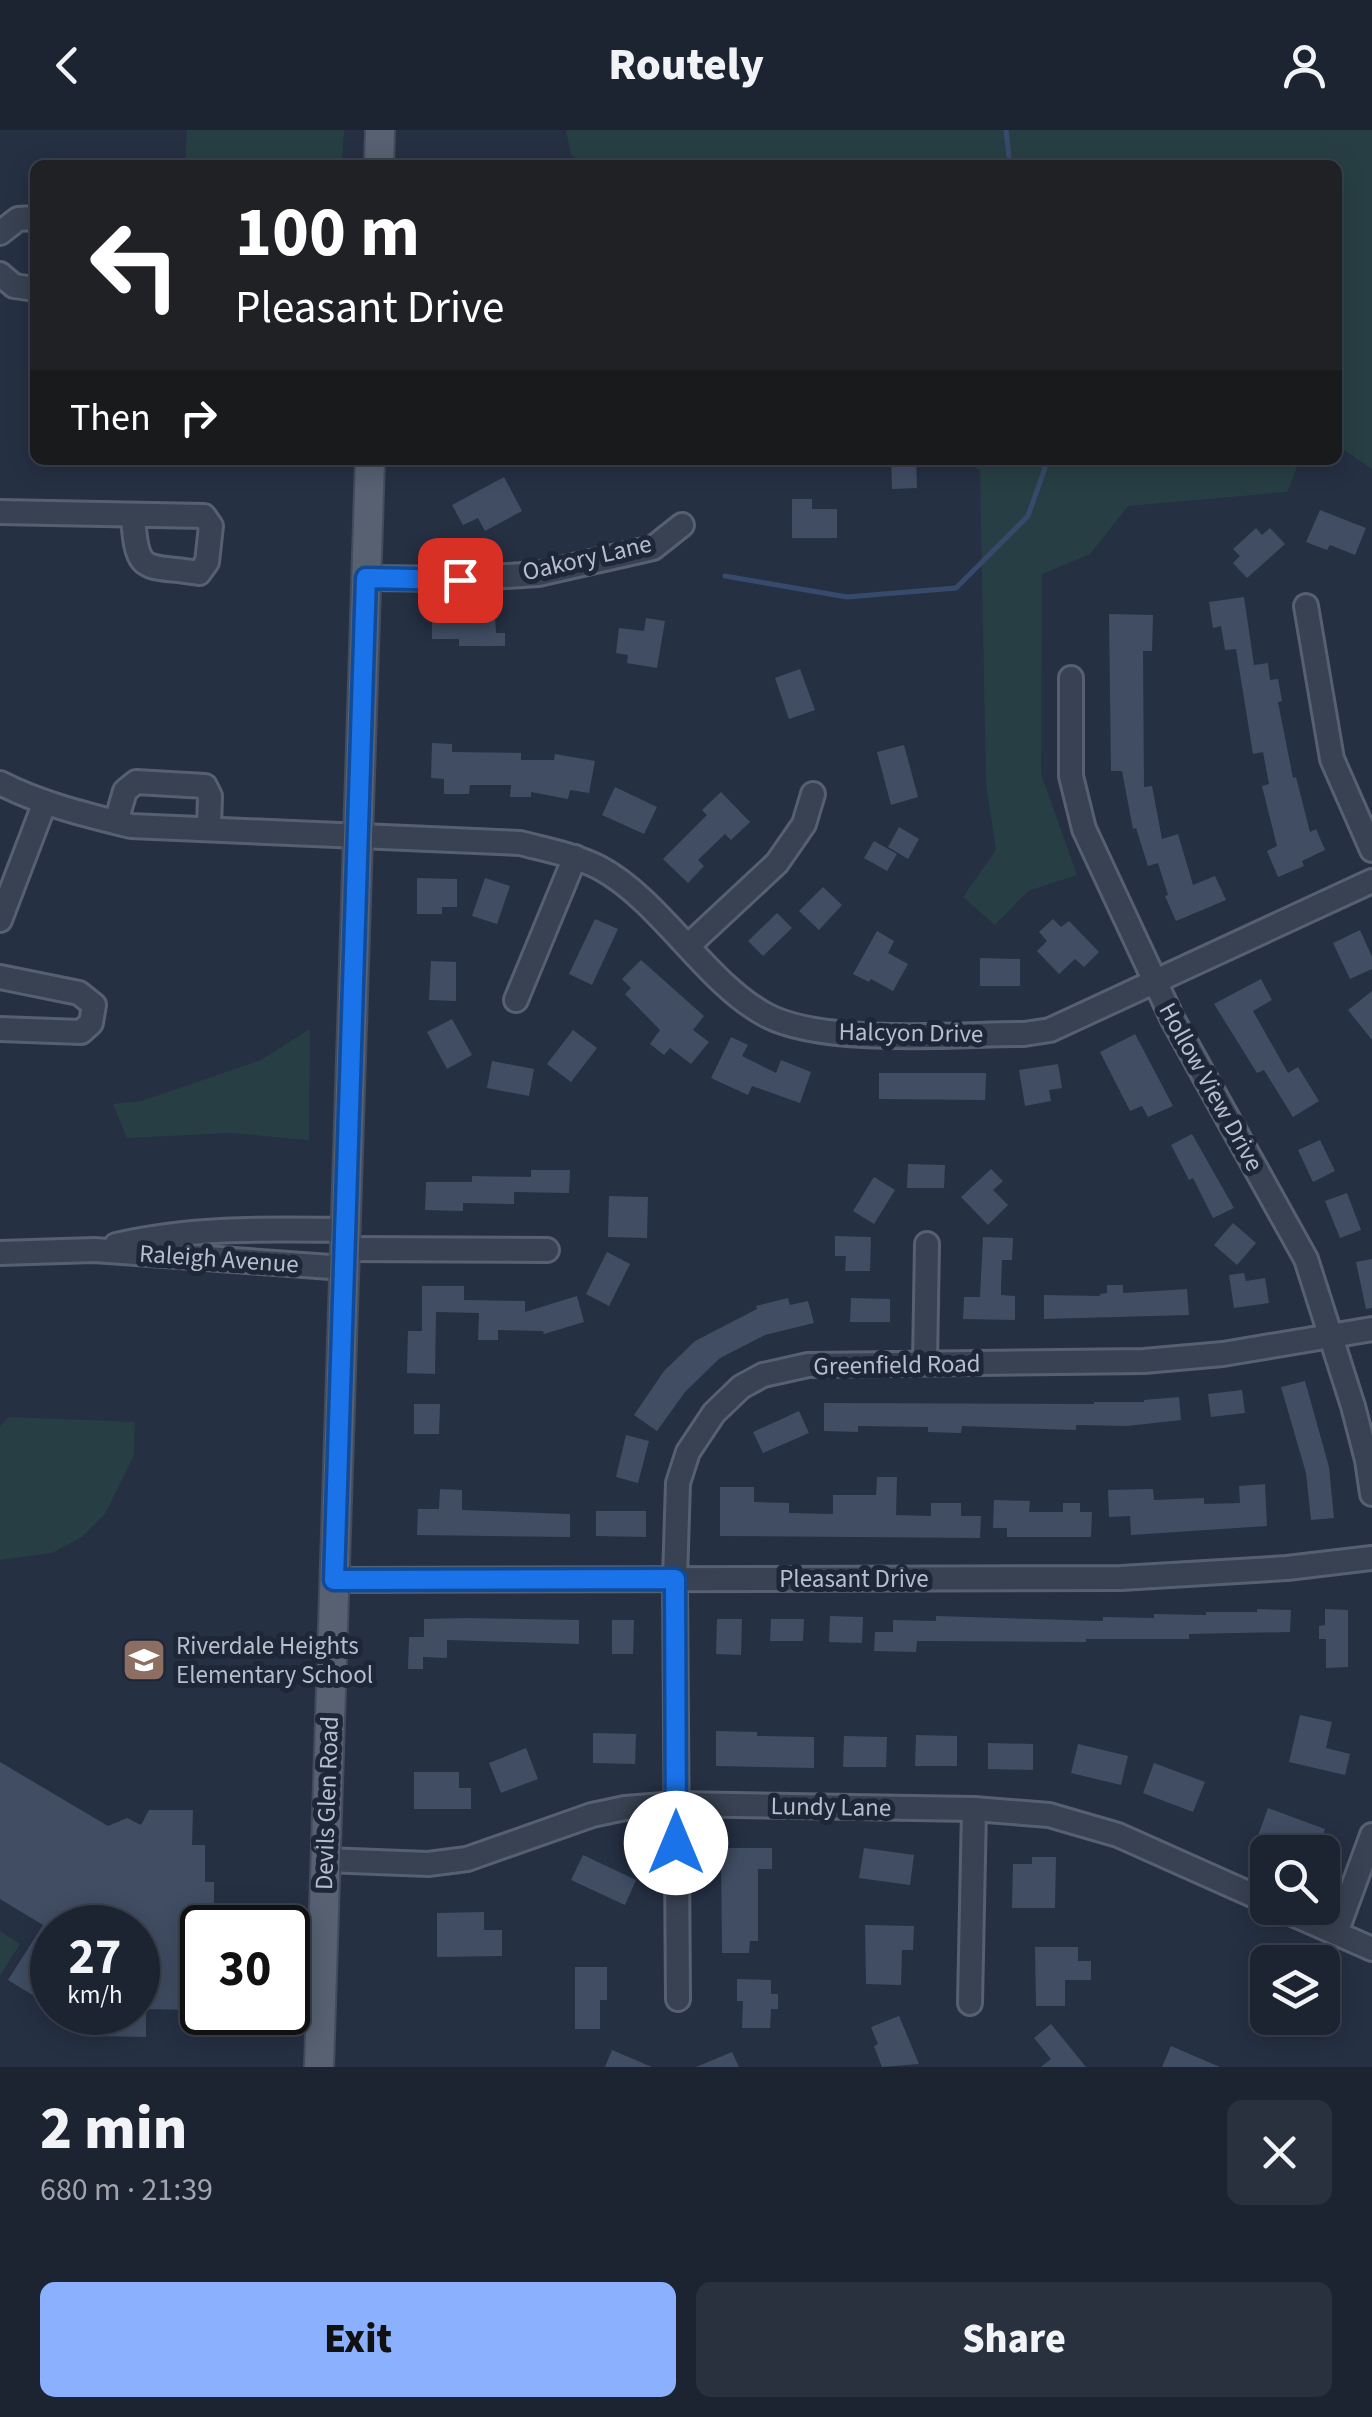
<!DOCTYPE html>
<meta charset="utf-8">
<style>
body{margin:0;font-family:"Source Sans 3",sans-serif;background:#29303e;color:#f1f3f6;height:100vh;display:flex;flex-direction:column;font-size:38px;white-space:nowrap}
*{box-sizing:border-box;margin:0}
p{font-size:32px;color:#a0a4ac}
.icon{flex:none;width:55px;height:55px;fill:none;stroke:currentColor;stroke-width:2;stroke-linecap:round;stroke-linejoin:round}
.map{position:relative;height:1937px;overflow:hidden}
.drawer{display:flex;flex-direction:column;background:#1c2432;flex:1}
.drawer>*{flex:none}
.top-card{position:absolute;left:30px;top:30px;width:1312px;height:305px;border-radius:15px;box-shadow:0 5px 25px #0003,0 0 0 2px #3a414d;background:#202124;color:#fff;overflow:hidden}
.fabs{position:absolute;left:1250px;top:1705px;display:grid;gap:20px}
.fabs a{display:grid;place-items:center;width:90px;height:90px;border-radius:15px;background:#1c2432;box-shadow:0 5px 25px #0003,0 0 0 2px #3a414d;font-size:50px}
.speed{position:absolute;left:30px;top:1775px;display:flex;gap:20px;font-size:50px;font-weight:700;text-align:center}
.speed>*{display:grid;place-content:center;width:130px;height:130px;border-radius:50%;background:#1c2432;box-shadow:0 5px 25px #0003,0 0 0 2px #3a414d;line-height:1}
.speed small{font-size:25px;font-weight:400}
.speed .limit{border:5px solid #111;border-radius:15px;background:#fff;color:#111}
.pin{position:absolute;display:grid;place-items:center;width:85px;height:85px;color:#fff;margin:-42px;border-radius:20px;box-shadow:0 5px 15px #0006}
.me{position:absolute;width:110px;margin:-55px;rotate:0deg;stroke-linejoin:round;filter:drop-shadow(0 0 8px #0008)}
.turn{display:flex;align-items:center;gap:35px;height:210px;padding:0 40px;font-size:45px}
.turn .icon{width:130px;height:130px;stroke-width:2.5}
.turn b{display:block;font-size:70px;line-height:85px}
.then{display:flex;align-items:center;height:95px;padding:0 40px;background:#0003;gap:20px;font-size:38px}
.round{display:grid;place-items:center;flex:none;width:105px;height:105px;border-radius:15px;background:#29303e}
.headline{display:flex;align-items:center;justify-content:space-between;height:170px;padding:0 40px}
h1{font-size:60px;font-weight:800;line-height:75px}
.button{display:flex;gap:20px;margin-top:auto;padding:20px 40px}
.button a{flex:1;height:115px;border-radius:15px;background:#8ab0fe;color:#111;font-size:40px;font-weight:800;line-height:115px;text-align:center}
.button a+a{background:#29303e;color:#f1f3f6}
header{display:flex;justify-content:space-between;align-items:center;height:130px;padding:0 40px;background:#1c2432;font-size:45px;font-weight:800}
.map>svg:first-child{display:block}
</style>
<header><svg class="icon" aria-label="back" viewBox="0 0 24 24"><path d="M15 5l-7 7 7 7"/></svg>Routely<svg class="icon" aria-label="person" viewBox="0 0 24 24"><circle cx="12" cy="8" r="4"/><path d="M4 21q1-7 8-7t8 7"/></svg></header>
<div class="map">
<svg width="1372" height="1937" viewBox="0 0 1372 1937">
<rect width="100%" height="100%" fill="#253043"/>
<g fill="#273f44">
<path d="M 187,0 L 344,0 L 342,35 L 185,35 Z"/>
<path d="M 566,0 L 1372,0 L 1372,339 L 1338,316 L 1338,35 L 591,35 L 571,25 Z"/>
<path d="M 965,330 L 1149,330 L 1151,337 L 1300,330 L 1287,362 L 1128,376 L 1090,424 L 1042,444 L 1041,644 L 1077,745 L 1028,761 L 995,795 L 963,767 L 996,720 L 986,653 L 980,341 Z"/>
<path d="M 310,899 L 309,1010 L 229,1003 L 127,1008 L 113,974 L 142,971 L 261,930 Z"/>
<path d="M 9,1287 L 135,1292 L 134,1325 L 105,1384 L 82,1407 L 52,1423 L 0,1430 L 0,1296 Z"/>
<path d="M 0,1801 L 20,1814 L 0,1846 Z"/>
</g>
<g fill="none" stroke-linecap="round" stroke-linejoin="round">
<g stroke="#384a6b" stroke-width="5">
<path d="M 1006,0 L 1010,35"/>
<path d="M 725,446 L 847,467 L 956,458 L 1028,386 L 1045,338 L 1042,330"/>
</g>
</g>
<g fill="#404d63">
<path d="M 891,330 L 916,330 L 917,358 L 892,359 Z"/>
<path d="M 504,347 L 522,381 L 485,401 L 478,388 L 463,395 L 452,375 Z"/>
<path d="M 792,369 L 812,369 L 812,379 L 837,379 L 837,408 L 792,408 Z"/>
<path d="M 1320,380 L 1366,398 L 1355,425 L 1330,415 L 1327,420 L 1306,412 Z"/>
<path d="M 1256,398 L 1262,405 L 1270,398 L 1285,414 L 1247,448 L 1233,433 L 1240,426 L 1233,419 Z"/>
<path d="M 1244,467 L 1254,535 L 1268,533 L 1270,550 L 1278,549 L 1282,571 L 1278,572 L 1293,648 L 1296,647 L 1310,702 L 1316,699 L 1325,720 L 1302,731 L 1304,736 L 1278,747 L 1267,721 L 1277,716 L 1262,656 L 1269,654 L 1263,622 L 1253,624 L 1236,519 L 1225,520 L 1221,496 L 1213,498 L 1209,472 Z"/>
<path d="M 1109,484 L 1153,485 L 1152,521 L 1143,521 L 1144,657 L 1152,656 L 1162,709 L 1178,704 L 1193,755 L 1215,746 L 1226,770 L 1176,791 L 1165,766 L 1168,765 L 1158,733 L 1148,736 L 1136,698 L 1133,699 L 1122,641 L 1111,641 Z"/>
<path d="M 432,487 L 495,487 L 496,503 L 505,503 L 505,516 L 459,516 L 459,509 L 432,509 Z"/>
<path d="M 646,488 L 665,491 L 657,538 L 627,533 L 628,525 L 616,523 L 619,498 L 644,501 Z"/>
<path d="M 800,539 L 815,580 L 789,589 L 775,548 Z"/>
<path d="M 432,613 L 452,614 L 452,622 L 521,623 L 521,630 L 554,630 L 555,624 L 595,631 L 589,663 L 570,660 L 568,669 L 531,662 L 531,667 L 510,667 L 511,655 L 470,655 L 469,664 L 444,664 L 444,649 L 431,648 Z"/>
<path d="M 904,615 L 918,667 L 891,675 L 877,622 Z"/>
<path d="M 615,657 L 657,677 L 644,704 L 602,685 Z"/>
<path d="M 721,662 L 750,692 L 731,710 L 725,704 L 698,730 L 704,736 L 688,753 L 663,729 L 707,685 L 702,680 Z"/>
<path d="M 899,697 L 919,709 L 908,729 L 888,717 Z"/>
<path d="M 874,711 L 897,724 L 887,741 L 864,728 Z"/>
<path d="M 417,748 L 457,749 L 457,777 L 442,777 L 442,784 L 417,784 Z"/>
<path d="M 485,748 L 510,756 L 497,794 L 472,786 Z"/>
<path d="M 823,757 L 842,775 L 819,800 L 799,781 Z"/>
<path d="M 777,783 L 792,798 L 763,826 L 748,811 Z"/>
<path d="M 595,789 L 618,799 L 592,855 L 569,844 Z"/>
<path d="M 1053,789 L 1061,797 L 1069,791 L 1099,822 L 1084,837 L 1075,829 L 1059,844 L 1037,821 L 1047,811 L 1039,802 Z"/>
<path d="M 1360,800 L 1372,827 L 1372,839 L 1350,849 L 1333,813 Z"/>
<path d="M 877,801 L 894,811 L 888,823 L 908,834 L 893,861 L 871,849 L 869,852 L 853,844 Z"/>
<path d="M 980,828 L 1020,829 L 1020,856 L 980,856 Z"/>
<path d="M 641,830 L 704,886 L 693,900 L 709,912 L 691,934 L 670,918 L 664,925 L 650,914 L 660,900 L 625,864 L 631,858 L 622,849 Z"/>
<path d="M 431,831 L 456,832 L 456,871 L 429,870 Z"/>
<path d="M 1261,849 L 1272,870 L 1253,881 L 1288,943 L 1298,937 L 1319,971 L 1293,987 L 1264,940 L 1257,943 L 1214,874 Z"/>
<path d="M 1372,861 L 1372,910 L 1348,880 Z"/>
<path d="M 452,889 L 472,925 L 447,939 L 427,902 Z"/>
<path d="M 573,900 L 597,918 L 571,952 L 547,934 Z"/>
<path d="M 1135,904 L 1173,976 L 1148,987 L 1142,976 L 1130,981 L 1100,922 Z"/>
<path d="M 731,907 L 748,915 L 742,926 L 776,943 L 781,930 L 811,942 L 800,973 L 752,956 L 748,965 L 711,948 Z"/>
<path d="M 492,931 L 534,939 L 529,966 L 487,958 Z"/>
<path d="M 1058,934 L 1062,958 L 1049,960 L 1051,971 L 1025,976 L 1019,940 Z"/>
<path d="M 879,943 L 986,943 L 985,970 L 879,969 Z"/>
<path d="M 1192,1004 L 1234,1078 L 1213,1088 L 1193,1048 L 1189,1050 L 1171,1015 Z"/>
<path d="M 1320,1010 L 1335,1041 L 1313,1052 L 1298,1020 Z"/>
<path d="M 908,1034 L 945,1035 L 944,1058 L 907,1058 Z"/>
<path d="M 991,1039 L 1003,1051 L 993,1060 L 1008,1075 L 988,1095 L 961,1067 Z"/>
<path d="M 531,1040 L 570,1040 L 569,1063 L 514,1062 L 514,1074 L 463,1073 L 463,1081 L 425,1080 L 426,1052 L 472,1052 L 472,1046 L 531,1047 Z"/>
<path d="M 874,1047 L 895,1060 L 874,1094 L 853,1081 Z"/>
<path d="M 1347,1063 L 1361,1100 L 1340,1108 L 1325,1071 Z"/>
<path d="M 609,1066 L 648,1067 L 647,1108 L 608,1107 Z"/>
<path d="M 1233,1093 L 1256,1113 L 1237,1135 L 1214,1115 Z"/>
<path d="M 835,1106 L 871,1107 L 870,1141 L 845,1141 L 846,1126 L 835,1126 Z"/>
<path d="M 983,1107 L 1013,1108 L 1012,1130 L 1002,1130 L 1001,1157 L 1001,1165 L 1015,1166 L 1015,1190 L 963,1189 L 964,1167 L 980,1167 Z"/>
<path d="M 607,1122 L 630,1134 L 609,1176 L 586,1164 Z"/>
<path d="M 1372,1129 L 1372,1178 L 1366,1179 L 1356,1132 Z"/>
<path d="M 1244,1143 L 1246,1151 L 1265,1148 L 1269,1173 L 1234,1178 L 1229,1145 Z"/>
<path d="M 1107,1155 L 1123,1155 L 1123,1163 L 1187,1159 L 1189,1185 L 1044,1189 L 1044,1165 L 1100,1166 L 1100,1164 L 1107,1163 Z"/>
<path d="M 422,1156 L 464,1156 L 464,1170 L 525,1171 L 525,1182 L 577,1166 L 584,1192 L 544,1204 L 543,1201 L 498,1200 L 498,1210 L 478,1210 L 479,1183 L 436,1182 L 435,1244 L 407,1243 L 408,1201 L 422,1201 Z"/>
<path d="M 788,1168 L 790,1175 L 808,1171 L 814,1193 L 765,1205 L 720,1228 L 685,1262 L 657,1301 L 634,1285 L 664,1241 L 695,1211 L 757,1179 L 756,1176 Z"/>
<path d="M 851,1168 L 890,1169 L 890,1192 L 850,1192 Z"/>
<path d="M 1305,1251 L 1329,1337 L 1334,1388 L 1311,1390 L 1306,1343 L 1281,1257 Z"/>
<path d="M 1242,1260 L 1245,1283 L 1211,1287 L 1208,1264 Z"/>
<path d="M 1179,1267 L 1181,1290 L 1127,1296 L 1076,1295 L 1076,1300 L 962,1296 L 961,1303 L 928,1302 L 928,1297 L 858,1296 L 858,1302 L 824,1301 L 824,1273 L 1094,1274 L 1094,1272 L 1144,1272 L 1144,1270 Z"/>
<path d="M 414,1274 L 440,1274 L 439,1304 L 414,1304 Z"/>
<path d="M 799,1281 L 809,1303 L 763,1323 L 753,1302 Z"/>
<path d="M 626,1305 L 649,1311 L 638,1353 L 616,1347 Z"/>
<path d="M 877,1347 L 897,1347 L 896,1385 L 931,1386 L 931,1373 L 961,1373 L 961,1386 L 981,1386 L 980,1408 L 720,1406 L 720,1357 L 754,1357 L 754,1372 L 789,1373 L 789,1383 L 833,1384 L 833,1365 L 876,1365 Z"/>
<path d="M 1265,1354 L 1267,1396 L 1131,1405 L 1130,1386 L 1109,1387 L 1108,1360 L 1153,1359 L 1154,1370 L 1204,1368 L 1204,1374 L 1240,1373 L 1239,1356 Z"/>
<path d="M 440,1359 L 462,1360 L 462,1380 L 570,1384 L 570,1407 L 417,1405 L 418,1379 L 439,1379 Z"/>
<path d="M 994,1370 L 1030,1371 L 1029,1382 L 1063,1382 L 1063,1373 L 1080,1373 L 1080,1382 L 1092,1382 L 1091,1407 L 1007,1407 L 1007,1398 L 993,1398 Z"/>
<path d="M 596,1381 L 646,1381 L 646,1407 L 596,1406 Z"/>
<path d="M 1257,1479 L 1291,1480 L 1290,1502 L 1189,1504 L 1189,1509 L 1086,1509 L 1086,1512 L 917,1511 L 916,1522 L 874,1521 L 875,1502 L 893,1502 L 893,1490 L 936,1491 L 936,1486 L 1103,1491 L 1103,1487 L 1154,1488 L 1154,1484 L 1206,1485 L 1206,1482 L 1257,1482 Z"/>
<path d="M 1325,1479 L 1348,1480 L 1348,1537 L 1326,1538 L 1326,1509 L 1319,1509 L 1319,1496 L 1325,1495 Z"/>
<path d="M 830,1486 L 863,1487 L 862,1513 L 829,1512 Z"/>
<path d="M 467,1488 L 579,1490 L 579,1514 L 447,1510 L 447,1528 L 423,1527 L 423,1539 L 408,1539 L 409,1507 L 424,1507 L 424,1489 Z"/>
<path d="M 717,1489 L 742,1489 L 741,1525 L 716,1524 Z"/>
<path d="M 771,1489 L 804,1489 L 803,1511 L 770,1511 Z"/>
<path d="M 612,1490 L 634,1490 L 633,1524 L 612,1524 Z"/>
<path d="M 1300,1585 L 1332,1592 L 1326,1618 L 1350,1624 L 1345,1645 L 1289,1632 Z"/>
<path d="M 716,1601 L 757,1602 L 757,1606 L 814,1607 L 814,1638 L 716,1636 Z"/>
<path d="M 593,1603 L 636,1604 L 635,1634 L 593,1633 Z"/>
<path d="M 916,1605 L 957,1606 L 957,1636 L 915,1636 Z"/>
<path d="M 844,1606 L 887,1607 L 886,1637 L 843,1637 Z"/>
<path d="M 988,1613 L 1033,1614 L 1033,1640 L 988,1639 Z"/>
<path d="M 1078,1614 L 1128,1626 L 1121,1655 L 1071,1643 Z"/>
<path d="M 526,1618 L 538,1649 L 501,1663 L 489,1633 Z"/>
<path d="M 0,1632 L 108,1696 L 127,1688 L 141,1695 L 149,1680 L 193,1680 L 192,1715 L 205,1715 L 205,1752 L 214,1752 L 214,1798 L 202,1798 L 202,1880 L 138,1879 L 138,1798 L 52,1798 L 52,1877 L 8,1850 L 43,1795 L 0,1769 Z"/>
<path d="M 1154,1633 L 1205,1652 L 1193,1682 L 1143,1663 Z"/>
<path d="M 414,1642 L 459,1642 L 459,1658 L 471,1658 L 471,1679 L 414,1679 Z"/>
<path d="M 1268,1678 L 1325,1699 L 1317,1722 L 1301,1722 L 1274,1712 L 1271,1720 L 1255,1714 Z"/>
<path d="M 721,1718 L 772,1718 L 772,1739 L 758,1739 L 758,1811 L 750,1811 L 749,1823 L 722,1823 Z"/>
<path d="M 864,1718 L 914,1725 L 910,1755 L 859,1748 Z"/>
<path d="M 583,1725 L 636,1750 L 625,1775 L 571,1750 Z"/>
<path d="M 1032,1727 L 1056,1727 L 1055,1778 L 1012,1778 L 1013,1734 L 1032,1734 Z"/>
<path d="M 484,1782 L 484,1800 L 502,1800 L 502,1826 L 437,1827 L 437,1783 Z"/>
<path d="M 865,1795 L 914,1796 L 913,1820 L 902,1820 L 901,1855 L 866,1854 Z"/>
<path d="M 1035,1817 L 1078,1817 L 1078,1831 L 1091,1831 L 1091,1850 L 1065,1850 L 1065,1876 L 1036,1876 Z"/>
<path d="M 575,1837 L 607,1837 L 607,1870 L 600,1870 L 600,1899 L 575,1899 Z"/>
<path d="M 737,1849 L 771,1850 L 771,1864 L 778,1864 L 778,1879 L 771,1879 L 770,1898 L 742,1898 L 743,1871 L 737,1871 Z"/>
<path d="M 93,1882 L 146,1882 L 146,1907 L 93,1906 Z"/>
<path d="M 899,1886 L 919,1934 L 882,1937 L 874,1916 L 878,1914 L 871,1897 Z"/>
<path d="M 1051,1894 L 1086,1937 L 1041,1937 L 1051,1929 L 1034,1908 Z"/>
<path d="M 1171,1916 L 1220,1937 L 1162,1937 Z"/>
<path d="M 612,1920 L 652,1937 L 605,1937 Z"/>
<path d="M 732,1922 L 739,1937 L 696,1937 Z"/>
</g>
<g fill="none" stroke-linecap="round" stroke-linejoin="round">
<defs>
<g id="minor">
<path d="M 0,103 L 18,89 L 35,88"/>
<path d="M 0,144 L 14,156 L 35,159"/>
<path d="M 0,382 L 204,386 L 211,396 L 207,432 L 199,443 C 144,434 137,447 133,386"/>
<path d="M 367,448 L 460,449 L 538,444 L 653,418 L 682,395"/>
<path d="M 1306,476 L 1332,629 L 1372,720"/>
<path d="M 1071,548 L 1071,646 L 1084,699 L 1173,890 L 1306,1129 L 1353,1276 L 1367,1330 L 1372,1364"/>
<path d="M 0,653 C 41,674 86,685 131,696 L 520,713 C 547,720 575,725 600,738 C 661,771 706,853 766,885 C 824,916 957,904 1024,904 L 1050,900 L 1372,751"/>
<path d="M 116,692 L 125,661 L 136,652 L 205,656 L 210,666 L 209,699"/>
<path d="M 0,790 L 45,672"/>
<path d="M 688,816 L 777,733 L 804,694 L 813,664"/>
<path d="M 0,847 L 79,863 L 94,875 L 91,893 L 81,902 L 0,899"/>
<path d="M 516,870 L 575,727"/>
<path d="M 116,1115 C 192,1097 268,1099 346,1100"/>
<path d="M 345,1119 L 547,1120"/>
<path d="M 0,1123 L 94,1120 L 345,1138"/>
<path d="M 925,1233 L 927,1114"/>
<path d="M 334,1450 L 1121,1448 L 1287,1438 L 1372,1428"/>
<path d="M 325,1730 L 428,1734 L 467,1729 L 592,1685 L 625,1678 L 676,1674 L 974,1679 L 1049,1685 L 1118,1705 L 1268,1772"/>
<path d="M 1279,1778 L 1372,1819"/>
<path d="M 1336,1803 L 1372,1705"/>
<path d="M 678,1869 L 675,1449 L 678,1353 L 688,1322 L 714,1283 L 741,1257 L 763,1245 L 808,1235 L 1144,1231 L 1223,1224 L 1372,1199"/>
<path d="M 970,1873 L 974,1679"/>
</g>
<g id="major">
<path d="M 379,35 L 380,0"/>
<path d="M 319,1937 L 370,330"/>
</g>
</defs>
<use href="#minor" stroke="#576070" stroke-width="28"/>
<use href="#major" stroke="#434b5c" stroke-width="32"/>
<use href="#minor" stroke="#394252" stroke-width="22"/>
<use href="#major" stroke="#576172" stroke-width="28"/>
</g>
<g fill="none" stroke-linecap="round" stroke-linejoin="round">
<defs>
<path id="route" d="M 460,450 L 366,448 L 334,1450 L 675,1449 L 676,1713"/>
</defs>
<use href="#route" stroke="#114b97" stroke-width="25"/>
<use href="#route" stroke="#1a73e8" stroke-width="18"/>
</g>
<defs>
<symbol id="school-square" viewBox="-11 -11 22 22"><rect x="-9" y="-9" width="18" height="18" rx="4" fill="#8d6e63" stroke="#1e2738"/><path d="M0-5L7-2L0 1L-7-2ZM-4 1L0 2.5L4 1V4Q0 6-4 4Z" fill="#fff"/></symbol>
</defs>
<g fill-rule="evenodd">
<use href="#school-square" x="119" y="1505" width="50" height="50"/>
</g>
<g text-anchor="middle" dominant-baseline="central" stroke-width="10" stroke-linejoin="round" paint-order="stroke">
<g font-size="25" fill="#b6becc" stroke="#1e2738">
<text transform="translate(587 428) rotate(-13)">Oakory Lane</text>
<text transform="translate(911 903) rotate(1)">Halcyon Drive</text>
<text transform="translate(1211 957) rotate(61)">Hollow View Drive</text>
<text transform="translate(219 1129) rotate(4)">Raleigh Avenue</text>
<text transform="translate(897 1235) rotate(-1)">Greenfield Road</text>
<text x="854" y="1449">Pleasant Drive</text>
<text transform="translate(327 1673) rotate(-88)">Devils Glen Road</text>
<text transform="translate(831 1677) rotate(1)">Lundy Lane</text>
</g>
<g font-size="25" fill="#b6becc" stroke="#1e2738" text-anchor="start">
<text x="176" y="1516">Riverdale Heights<tspan x="176" dy="29">Elementary School</tspan></text>
</g>
</g>
</svg>
<div class="fabs">
<a><svg class="icon" aria-label="search" viewBox="0 0 24 24"><circle cx="10" cy="10" r="6"/><path d="M15 15l6 6"/></svg></a>
<a><svg class="icon" aria-label="layers" viewBox="0 0 24 24"><path d="M12 4l9 5-9 5-9-5zM3 14l9 5 9-5"/></svg></a>
</div>
<div class="speed"><div>27<small>km/h</small></div><div class="limit">30</div></div>
<div class="pin" style="left:460px;top:450px;background:#d93025"><svg class="icon" aria-label="arrive" viewBox="0 0 24 24"><path d="M6 21V4h12l-3 4 3 4H6"/></svg></div>
<svg class="me" style="left:676px;top:1713px" viewBox="-20 -20 40 40"><circle r="19" fill="#fff"/><path d="M0-13L10 11 0 6-10 11z" fill="#1a73e8"/></svg>
<div class="top-card">
<div class="turn"><svg class="icon" aria-label="left" viewBox="0 0 24 24"><path d="M17 20v-9H6M10 6l-5 5 5 5"/></svg><div><b>100 m</b>Pleasant Drive</div></div>
<div class="then">Then<svg class="icon" aria-label="right" viewBox="0 0 24 24"><path d="M7 20v-9h11M14 6l5 5-5 5"/></svg></div>
</div>
</div>
<section class="drawer">
<div class="headline"><div><h1>2 min</h1><p>680 m · 21:39</p></div><a class="round"><svg class="icon" aria-label="close" viewBox="0 0 24 24"><path d="M6 6l12 12M18 6L6 18"/></svg></a></div>
<div class="button"><a>Exit</a><a>Share</a></div>
</section>
